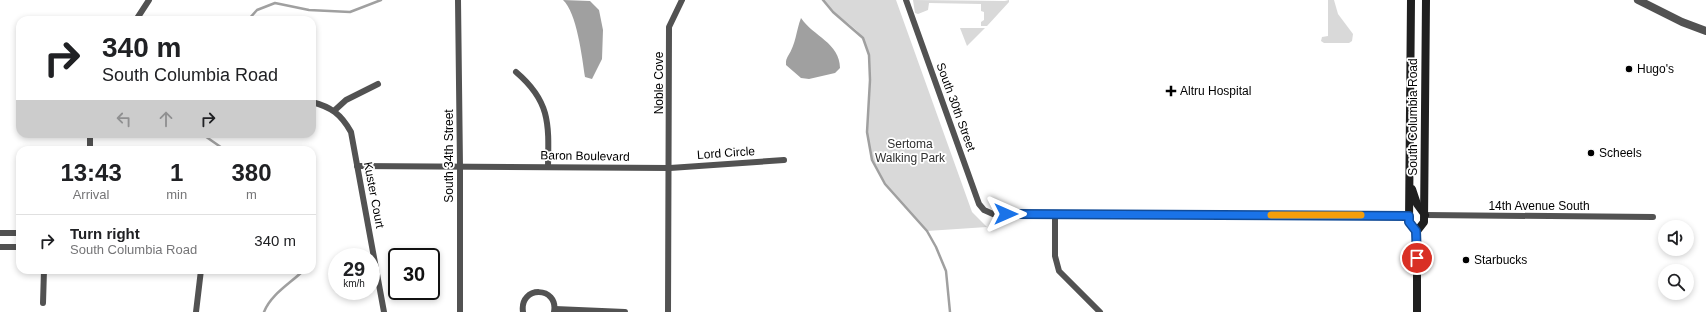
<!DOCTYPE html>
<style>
body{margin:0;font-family:Helvetica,sans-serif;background:#f2f2f2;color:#202124;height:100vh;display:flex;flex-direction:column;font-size:15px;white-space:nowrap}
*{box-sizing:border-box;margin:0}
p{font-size:13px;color:#757577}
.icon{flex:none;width:22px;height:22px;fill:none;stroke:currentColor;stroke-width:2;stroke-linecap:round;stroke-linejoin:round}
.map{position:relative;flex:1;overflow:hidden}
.drawer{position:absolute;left:16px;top:146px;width:300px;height:128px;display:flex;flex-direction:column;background:#fff;border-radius:12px;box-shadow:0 2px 6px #0003}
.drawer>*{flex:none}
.hud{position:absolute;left:16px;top:16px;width:300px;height:122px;border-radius:12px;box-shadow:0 2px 6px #0003;background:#fff;color:#202124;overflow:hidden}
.controls{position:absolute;left:1658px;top:220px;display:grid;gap:8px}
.controls a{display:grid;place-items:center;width:36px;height:36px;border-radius:50%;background:#fff;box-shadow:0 2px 6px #0003;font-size:20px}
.speed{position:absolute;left:328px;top:248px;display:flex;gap:8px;font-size:20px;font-weight:700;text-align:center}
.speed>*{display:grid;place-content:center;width:52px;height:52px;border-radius:50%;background:#fff;box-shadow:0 2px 6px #0003;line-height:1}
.speed small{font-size:10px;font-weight:400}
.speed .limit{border:2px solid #111;border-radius:6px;background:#fff;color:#111}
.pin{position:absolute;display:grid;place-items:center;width:34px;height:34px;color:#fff;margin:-17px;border:2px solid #fff;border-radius:50%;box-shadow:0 1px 4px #0007}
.me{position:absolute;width:44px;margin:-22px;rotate:90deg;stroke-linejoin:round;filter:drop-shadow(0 0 3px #0008)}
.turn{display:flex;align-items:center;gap:14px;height:84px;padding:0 20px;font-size:18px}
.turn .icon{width:52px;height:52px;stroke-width:2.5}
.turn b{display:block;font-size:28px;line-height:34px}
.lanes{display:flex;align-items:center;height:38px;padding:0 20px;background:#0003;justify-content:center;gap:20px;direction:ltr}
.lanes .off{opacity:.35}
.eta{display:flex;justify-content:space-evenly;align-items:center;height:68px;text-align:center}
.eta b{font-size:24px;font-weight:800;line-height:28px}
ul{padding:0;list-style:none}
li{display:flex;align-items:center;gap:12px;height:52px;padding:0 20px;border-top:1px solid #e0e0e0}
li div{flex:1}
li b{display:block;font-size:15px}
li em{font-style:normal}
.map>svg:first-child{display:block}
</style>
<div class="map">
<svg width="1706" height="312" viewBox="0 0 1706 312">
<rect width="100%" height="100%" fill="#fff"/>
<g fill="#d9d9d9">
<path d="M 823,0 L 896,0 L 972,212 L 987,227 L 927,231 C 901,202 868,173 867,131 C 867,100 875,70 864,40 C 859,28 831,13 823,0 Z"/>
<path d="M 913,0 L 1005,1 L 1009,0 L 1009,2 L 987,26 L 981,26 L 981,22 L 984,20 L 984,12 L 981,11 L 981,4 L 929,3 L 928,10 L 918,14 L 915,13 Z"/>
<path d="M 1328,0 L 1334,0 L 1338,14 L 1353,34 L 1352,41 L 1349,43 L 1324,43 L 1321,41 L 1322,37 L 1328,36 Z"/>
<path d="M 960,28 L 985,28 L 967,46 Z"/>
</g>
<g fill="#a0a0a0">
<path d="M 563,0 L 590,1 L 599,10 L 603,30 L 602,59 L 592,79 L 585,77 C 582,57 577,13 563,0 Z"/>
<path d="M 801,18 C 813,36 840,43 840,68 L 835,73 L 809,79 L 801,78 L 786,65 C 786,60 786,60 788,56 C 796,44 796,31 801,18 Z"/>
</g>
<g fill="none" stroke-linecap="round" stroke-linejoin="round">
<g stroke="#a0a0a0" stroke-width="2.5">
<path d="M 823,0 L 833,12 L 863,38 L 869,55 L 870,80 L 867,132 L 872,160 L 885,184 L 927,231 L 936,247 L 946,271 L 950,312"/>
<path d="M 248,20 L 257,10 L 275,3 L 309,10 L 350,12 L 381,0"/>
<path d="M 202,134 L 225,150"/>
<path d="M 312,235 L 313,259 L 312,262"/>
<path d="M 264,312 C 271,294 291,283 304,270"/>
</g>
<g stroke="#525252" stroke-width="6">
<path d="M 458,0 L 460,166 L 460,312"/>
<path d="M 906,0 L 979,204 L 984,210 L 993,214 L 1409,216"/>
<path d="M 136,20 L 149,0"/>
<path d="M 516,72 C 550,101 549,123 548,166"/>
<path d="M 312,102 C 331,107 341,114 351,132 L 384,312"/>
<path d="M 335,110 L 346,100 L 378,84"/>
<path d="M 90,134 L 90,150"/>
<path d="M 357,166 L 670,168 L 784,160"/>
<path d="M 1055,215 L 1055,256 L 1059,271 L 1100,312"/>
<path d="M 1425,215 L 1653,217"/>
<path d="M 0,233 L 20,233"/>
<path d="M 0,247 L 20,247"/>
<path d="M 43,303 L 44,270"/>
<path d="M 555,309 L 625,312"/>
<path d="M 196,312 L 201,270"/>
<path d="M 523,312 C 519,285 559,286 554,312"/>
<path d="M 668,312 L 669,27 L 682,0"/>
</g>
<path stroke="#525252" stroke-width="8" d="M 1638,0 L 1682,22 L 1706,31"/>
<g stroke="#1f1f1f" stroke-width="8">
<path d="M 1411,0 L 1409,222 L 1417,231 L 1417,312"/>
<path d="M 1412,189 L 1417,204 L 1425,215"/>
<path d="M 1417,231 L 1424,222 L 1426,0"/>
</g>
</g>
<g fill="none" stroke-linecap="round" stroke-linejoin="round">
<defs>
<path id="route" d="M 1006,214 L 1409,216 L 1409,222 L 1416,231 L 1417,258"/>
</defs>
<use href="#route" stroke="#114b97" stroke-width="10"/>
<use href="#route" stroke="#1a73e8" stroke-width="7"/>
<path stroke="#f59e0b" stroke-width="7" d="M 1271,215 L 1361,215"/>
</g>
<g fill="#000" stroke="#fff" stroke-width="1.5">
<circle cx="1629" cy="69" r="4"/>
<path d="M1169 85h4v4h4v4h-4v4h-4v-4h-4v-4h4z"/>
<circle cx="1591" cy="153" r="4"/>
<circle cx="1466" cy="260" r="4"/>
</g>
<g text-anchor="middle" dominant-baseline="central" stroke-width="3.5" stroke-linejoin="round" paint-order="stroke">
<g font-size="12" fill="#000" stroke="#fff" text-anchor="start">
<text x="1637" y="69">Hugo's</text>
<text x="1180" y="91">Altru Hospital</text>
<text x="1599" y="153">Scheels</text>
<text x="1474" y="260">Starbucks</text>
</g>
<g font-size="12" fill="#000" stroke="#fff">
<text transform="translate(659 83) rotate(-90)">Noble Cove</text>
<text transform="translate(956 107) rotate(70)">South 30th Street</text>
<text transform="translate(1413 117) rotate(-90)">South Columbia Road</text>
<text transform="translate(726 153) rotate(-4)">Lord Circle</text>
<text transform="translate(449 156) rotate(-90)">South 34th Street</text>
<text transform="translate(585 156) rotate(1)">Baron Boulevard</text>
<text transform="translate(374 195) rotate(79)">Kuster Court</text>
<text x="1539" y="206">14th Avenue South</text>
</g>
<g font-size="12" fill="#303030" stroke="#fff">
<text x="910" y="144">Sertoma<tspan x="910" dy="14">Walking Park</tspan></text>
</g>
</g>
</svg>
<div class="controls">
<a><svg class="icon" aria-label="sound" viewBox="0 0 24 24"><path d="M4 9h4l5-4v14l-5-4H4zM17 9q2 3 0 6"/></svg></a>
<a><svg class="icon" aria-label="search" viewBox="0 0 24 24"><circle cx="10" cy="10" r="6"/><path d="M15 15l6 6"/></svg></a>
</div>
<div class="speed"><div>29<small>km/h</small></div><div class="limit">30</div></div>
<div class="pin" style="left:1417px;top:258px;background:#d93025"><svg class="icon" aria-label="arrive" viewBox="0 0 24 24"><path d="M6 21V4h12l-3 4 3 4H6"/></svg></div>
<svg class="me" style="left:1006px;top:214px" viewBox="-20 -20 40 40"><path d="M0-17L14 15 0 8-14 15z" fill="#1a73e8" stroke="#fff" stroke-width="4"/></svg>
<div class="hud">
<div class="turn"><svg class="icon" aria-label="right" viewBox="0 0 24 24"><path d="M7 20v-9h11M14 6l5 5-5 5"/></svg><div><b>340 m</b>South Columbia Road</div></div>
<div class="lanes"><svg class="icon off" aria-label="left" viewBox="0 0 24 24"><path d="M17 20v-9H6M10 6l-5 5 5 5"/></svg><svg class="icon off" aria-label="ahead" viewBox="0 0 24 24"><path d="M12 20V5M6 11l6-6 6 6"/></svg><svg class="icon" aria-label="right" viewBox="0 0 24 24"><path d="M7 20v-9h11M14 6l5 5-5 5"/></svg></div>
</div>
<section class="drawer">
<div class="eta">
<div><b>13:43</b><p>Arrival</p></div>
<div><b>1</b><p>min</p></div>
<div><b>380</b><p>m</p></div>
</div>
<ul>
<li><svg class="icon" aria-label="right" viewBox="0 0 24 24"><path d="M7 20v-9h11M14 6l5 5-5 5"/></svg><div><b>Turn right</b><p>South Columbia Road</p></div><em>340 m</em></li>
</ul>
</section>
</div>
